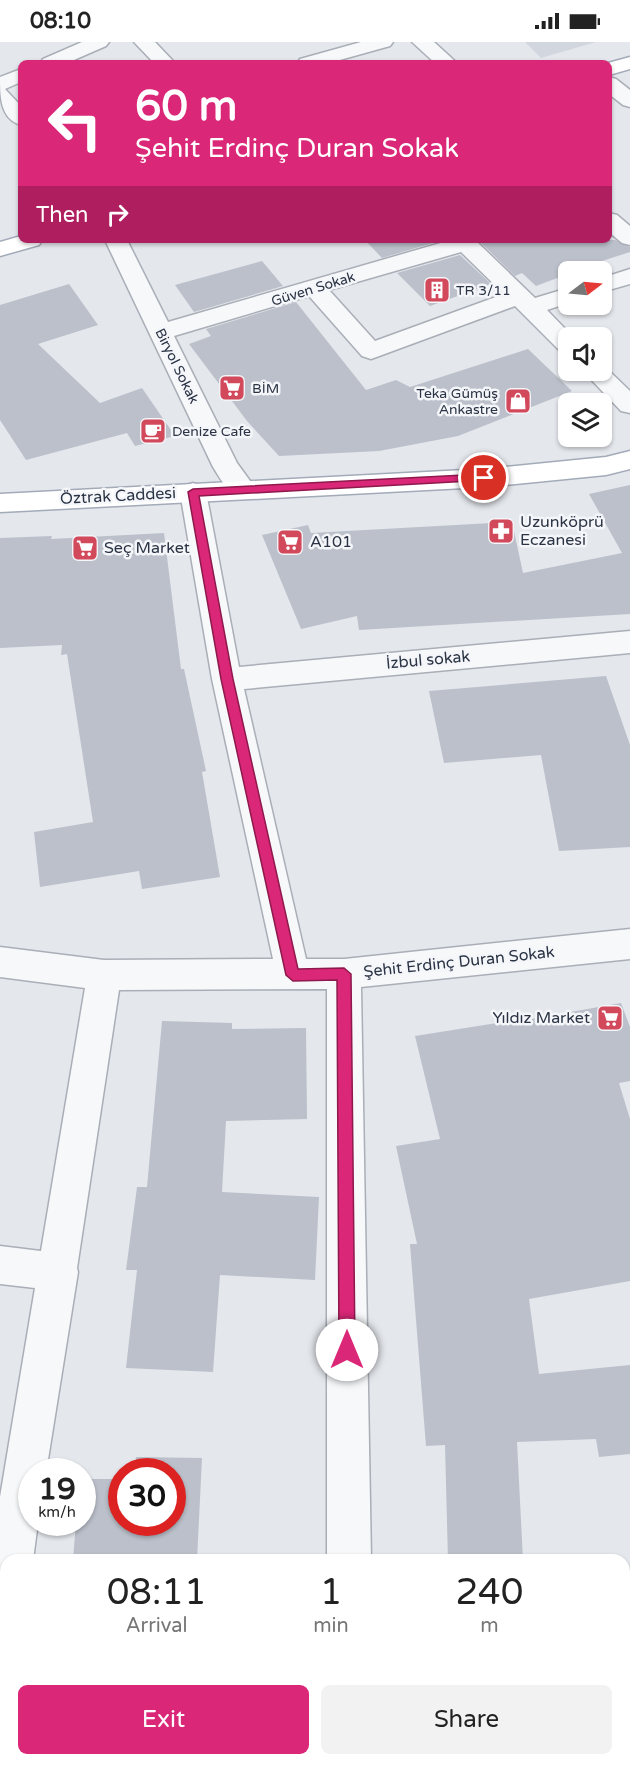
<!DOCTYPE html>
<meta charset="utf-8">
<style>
body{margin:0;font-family:"Varela Round",sans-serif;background:#f2f2f2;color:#222;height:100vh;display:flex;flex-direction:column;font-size:22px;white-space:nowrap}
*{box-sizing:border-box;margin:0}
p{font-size:20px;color:#767676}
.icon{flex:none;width:33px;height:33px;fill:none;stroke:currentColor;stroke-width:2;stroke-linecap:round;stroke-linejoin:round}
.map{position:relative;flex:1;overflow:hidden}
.side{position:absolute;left:0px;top:1512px;width:630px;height:212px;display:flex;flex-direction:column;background:#fff;border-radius:18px 18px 0 0;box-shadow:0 2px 4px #0004}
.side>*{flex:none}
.top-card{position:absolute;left:18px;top:18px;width:594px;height:183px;border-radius:9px;box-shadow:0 2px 4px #0004;background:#db2777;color:#fff;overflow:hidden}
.needle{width:39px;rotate:74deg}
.tools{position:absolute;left:558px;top:219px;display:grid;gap:12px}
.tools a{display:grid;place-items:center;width:54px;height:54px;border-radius:9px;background:#fff;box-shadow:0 2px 4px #0004;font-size:30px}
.speed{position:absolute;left:18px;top:1416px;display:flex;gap:12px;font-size:30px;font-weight:700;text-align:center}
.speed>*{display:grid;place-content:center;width:78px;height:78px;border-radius:50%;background:#fff;box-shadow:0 2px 4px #0004;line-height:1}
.speed small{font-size:15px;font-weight:400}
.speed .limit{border:9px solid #d22;background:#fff;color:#111}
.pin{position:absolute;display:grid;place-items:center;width:51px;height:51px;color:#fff;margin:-26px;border:3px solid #fff;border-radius:50%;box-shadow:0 2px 6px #0007}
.me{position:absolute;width:66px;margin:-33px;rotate:0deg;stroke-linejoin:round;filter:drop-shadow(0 0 4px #0008)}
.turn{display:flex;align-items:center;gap:21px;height:126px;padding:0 18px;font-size:27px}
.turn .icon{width:78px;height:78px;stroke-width:2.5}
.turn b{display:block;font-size:42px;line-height:51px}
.then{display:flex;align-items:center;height:57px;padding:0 18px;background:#0003;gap:12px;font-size:22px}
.eta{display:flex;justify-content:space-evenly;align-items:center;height:102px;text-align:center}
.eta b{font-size:36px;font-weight:600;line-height:42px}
.primary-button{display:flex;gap:12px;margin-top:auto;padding:12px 18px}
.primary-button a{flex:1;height:69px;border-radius:9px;background:#db2777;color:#fff;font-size:24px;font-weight:600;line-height:69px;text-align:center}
.primary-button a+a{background:#f2f2f2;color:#222}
.status{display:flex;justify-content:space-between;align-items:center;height:42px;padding:0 30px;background:#fff;direction:ltr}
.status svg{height:16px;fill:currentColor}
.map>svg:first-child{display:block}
</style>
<div class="status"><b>08:10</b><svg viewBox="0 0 49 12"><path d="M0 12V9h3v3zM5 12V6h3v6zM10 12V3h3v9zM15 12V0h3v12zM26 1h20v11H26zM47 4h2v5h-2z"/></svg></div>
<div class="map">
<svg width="630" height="1723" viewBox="0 0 630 1723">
<rect width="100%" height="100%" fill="#e4e7ec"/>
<path fill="#d2d6de" d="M 525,0 L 596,0 L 541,16 Z"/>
<g fill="#bbc0ca">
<path d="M 365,198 L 443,198 L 382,216 Z"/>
<path d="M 478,198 L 615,198 L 630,205 L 630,210 L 568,230 L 568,232 L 536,244 L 522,231 L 515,234 Z"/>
<path d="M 460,213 L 491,242 L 430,264 L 397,231 Z"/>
<path d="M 262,219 L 283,244 L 194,270 L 175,243 Z"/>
<path d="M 69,242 L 98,283 L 38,302 L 100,361 L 142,346 L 175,394 L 135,404 L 127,391 L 26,418 L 0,378 L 0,263 Z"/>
<path d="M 296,260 L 366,348 L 396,338 L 410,345 L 528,307 L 572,349 L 458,394 L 379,409 L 279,414 L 247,379 L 189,302 L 211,294 L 206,287 Z"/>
<path d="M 630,443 L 630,572 L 359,588 L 357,574 L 301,587 L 262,493 L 308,483 L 311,491 L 512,480 L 523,531 L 622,511 L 589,452 Z"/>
<path d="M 164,491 L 181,627 L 184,627 L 206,729 L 202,730 L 220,835 L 142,847 L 139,829 L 40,845 L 34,790 L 93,780 L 67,612 L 61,613 L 62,603 L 0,606 L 0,496 L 52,494 L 51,497 Z"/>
<path d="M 606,634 L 630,703 L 630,805 L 559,809 L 541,713 L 444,721 L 429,649 Z"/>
<path d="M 621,961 L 630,985 L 630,1039 L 619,1041 L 630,1077 L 630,1239 L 529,1257 L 539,1332 L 630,1323 L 630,1412 L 599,1415 L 596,1397 L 517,1400 L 523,1518 L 448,1518 L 445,1403 L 426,1404 L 410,1202 L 417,1202 L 396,1104 L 440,1097 L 415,994 L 497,981 L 498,983 Z"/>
<path d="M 162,979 L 232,981 L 232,987 L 306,986 L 307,1077 L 226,1079 L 222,1150 L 319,1155 L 315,1238 L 220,1233 L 213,1330 L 126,1326 L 137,1228 L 126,1228 L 137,1145 L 147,1145 Z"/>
<path d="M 136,1415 L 202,1416 L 197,1518 L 73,1518 L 76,1480 L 82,1480 L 82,1437 L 122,1437 L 122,1480 L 172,1480 L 172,1430 L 135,1430 Z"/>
</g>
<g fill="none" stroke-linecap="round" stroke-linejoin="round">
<defs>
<g id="minor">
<path d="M 82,0 L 109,0 L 106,4 L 67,21 L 40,21 L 43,17 Z"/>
<path d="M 134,0 L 155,0 L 175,21 L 154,21 Z"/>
<path d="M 361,0 L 393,0 L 390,4 L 329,21 L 297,21 L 300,17 Z"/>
<path d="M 412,0 L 434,0 L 457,21 L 435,21 Z"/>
<path d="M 21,27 L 21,40 L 5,47 L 21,64 L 21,83 C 0,77 0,54 0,35 Z"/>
<path d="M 609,35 L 616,37 L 630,48 L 630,65 L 623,63 L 609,52 Z"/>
<path d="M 609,171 L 617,173 L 630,184 L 630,203 L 622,201 L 609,190 Z"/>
<path d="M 105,198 L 127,198 L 168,280 L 451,198 L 475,198 L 535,256 L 568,246 L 568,261 L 547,268 L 574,296 L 568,296 L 568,311 L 559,308 L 515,264 L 371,317 L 362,314 L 309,254 L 174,294 L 237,421 L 256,447 L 252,453 C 232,459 223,441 213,425 ZM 461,210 L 504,252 L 375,299 L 329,248 Z"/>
<path d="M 630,227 L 630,242 L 602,250 L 602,236 Z"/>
<path d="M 602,322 L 630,349 L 630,371 L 621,369 L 582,328 L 602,328 Z"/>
<path d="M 193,441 L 202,444 L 206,450 L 239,625 L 630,589 L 630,611 L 244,647 L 306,917 L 344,917 L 630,887 L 630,917 L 361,945 L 371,1518 L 327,1518 L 327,947 L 119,948 L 77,1226 L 78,1230 L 46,1430 L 32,1430 L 32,1480 L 38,1480 L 33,1518 L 6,1518 L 6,1608 L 0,1610 L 0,1455 L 35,1246 L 0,1242 L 0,1204 L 41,1209 L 85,946 L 0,935 L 0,905 L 104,918 L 273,917 L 212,637 L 180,450 L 184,444 Z"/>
<rect x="624" y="1636" width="6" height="46"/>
<rect x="0" y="1638" width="6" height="46"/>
</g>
<g id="major">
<path d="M 630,15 L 630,27 L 609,33 L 608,21 Z"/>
<path d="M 21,194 L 21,198 L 42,198 L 39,203 L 0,214 L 0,200 Z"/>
<path d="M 630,409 L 630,427 L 606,433 L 484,445 L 0,470 L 0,452 L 484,427 L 606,415 Z"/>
</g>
</defs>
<use href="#minor" stroke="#a9aeb7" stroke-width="3"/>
<use href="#major" stroke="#a3abb8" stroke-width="3"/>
<use href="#minor" fill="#f7f8fa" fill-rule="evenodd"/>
<use href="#major" fill="#fff" fill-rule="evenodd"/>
</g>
<path fill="#db2777" stroke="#8e194d" stroke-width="1.5" d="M 484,432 L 488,433 L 488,438 L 199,454 L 233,637 L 298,927 L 344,926 L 351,932 L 355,1308 L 353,1314 L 347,1317 L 341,1314 L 339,1308 L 337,938 L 293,939 L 286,933 L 221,637 L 188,450 L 193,447 Z"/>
<defs>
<symbol id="building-square" viewBox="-11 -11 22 22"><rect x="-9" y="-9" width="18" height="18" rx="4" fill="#d1495b" stroke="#f4f6f9"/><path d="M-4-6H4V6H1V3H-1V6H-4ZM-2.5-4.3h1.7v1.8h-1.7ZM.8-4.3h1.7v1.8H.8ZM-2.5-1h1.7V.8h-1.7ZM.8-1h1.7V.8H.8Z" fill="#fff"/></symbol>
<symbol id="supermarket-square" viewBox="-11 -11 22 22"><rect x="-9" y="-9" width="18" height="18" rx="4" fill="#d1495b" stroke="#f4f6f9"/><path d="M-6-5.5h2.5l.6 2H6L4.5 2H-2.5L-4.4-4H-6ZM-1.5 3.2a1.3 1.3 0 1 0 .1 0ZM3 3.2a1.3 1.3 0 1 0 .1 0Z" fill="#fff"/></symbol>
<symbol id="shop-square" viewBox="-11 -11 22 22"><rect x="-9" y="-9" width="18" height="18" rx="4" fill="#d1495b" stroke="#f4f6f9"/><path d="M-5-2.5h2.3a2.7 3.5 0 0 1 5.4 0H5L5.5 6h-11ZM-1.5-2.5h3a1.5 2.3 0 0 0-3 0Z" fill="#fff"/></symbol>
<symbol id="cafe-square" viewBox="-11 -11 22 22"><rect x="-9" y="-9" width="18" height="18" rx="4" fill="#d1495b" stroke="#f4f6f9"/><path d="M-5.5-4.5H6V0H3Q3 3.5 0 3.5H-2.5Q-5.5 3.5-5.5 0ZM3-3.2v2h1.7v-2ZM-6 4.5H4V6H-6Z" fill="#fff"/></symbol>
<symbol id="pharmacy-square" viewBox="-11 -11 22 22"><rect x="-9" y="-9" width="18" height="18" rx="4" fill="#d1495b" stroke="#f4f6f9"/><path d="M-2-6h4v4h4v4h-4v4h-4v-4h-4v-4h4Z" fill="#fff"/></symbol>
</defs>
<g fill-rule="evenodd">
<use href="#building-square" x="422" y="233" width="30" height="30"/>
<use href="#supermarket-square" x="217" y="331" width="30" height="30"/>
<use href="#shop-square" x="503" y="344" width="30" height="30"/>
<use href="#cafe-square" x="138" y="374" width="30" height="30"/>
<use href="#pharmacy-square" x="486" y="474" width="30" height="30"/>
<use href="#supermarket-square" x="275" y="485" width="30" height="30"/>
<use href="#supermarket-square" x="70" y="491" width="30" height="30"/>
<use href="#supermarket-square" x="595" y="961" width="30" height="30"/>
</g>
<g text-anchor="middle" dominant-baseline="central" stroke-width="5" stroke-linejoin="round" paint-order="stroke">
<g font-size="14" fill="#2b3445" stroke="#f4f6f9">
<text transform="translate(313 247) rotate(-17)">Güven Sokak</text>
<text transform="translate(177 324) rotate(64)">Biryol Sokak</text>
</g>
<g font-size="14" fill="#2b3445" stroke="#f4f6f9" text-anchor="start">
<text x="456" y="248">TR 3/11</text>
<text x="252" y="346">BİM</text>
<text x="498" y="351" text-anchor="end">Teka Gümüş<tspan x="498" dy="16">Ankastre</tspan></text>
<text x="172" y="389">Denize Cafe</text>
</g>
<g font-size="16" fill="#2b3445" stroke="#f4f6f9">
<text transform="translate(118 454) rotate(-3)">Öztrak Caddesi</text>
<text transform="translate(428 618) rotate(-5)">İzbul sokak</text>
<text transform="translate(459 920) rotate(-6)">Şehit Erdinç Duran Sokak</text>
</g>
<g font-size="16" fill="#2b3445" stroke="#f4f6f9" text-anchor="start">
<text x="520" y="480">Uzunköprü<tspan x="520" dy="18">Eczanesi</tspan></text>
<text x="310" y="500">A101</text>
<text x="104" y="506">Seç Market</text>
<text x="590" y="976" text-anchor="end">Yıldız Market</text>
</g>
</g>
</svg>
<div class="tools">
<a><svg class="needle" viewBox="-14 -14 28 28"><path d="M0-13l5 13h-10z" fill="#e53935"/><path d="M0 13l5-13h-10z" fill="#767676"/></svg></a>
<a><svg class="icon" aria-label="sound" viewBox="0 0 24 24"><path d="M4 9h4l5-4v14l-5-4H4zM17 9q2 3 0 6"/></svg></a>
<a><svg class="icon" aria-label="layers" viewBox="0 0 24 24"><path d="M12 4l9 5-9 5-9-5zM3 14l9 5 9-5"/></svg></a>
</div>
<div class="speed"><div>19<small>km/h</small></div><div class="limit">30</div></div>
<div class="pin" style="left:484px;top:436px;background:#d93025"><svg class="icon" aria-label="arrive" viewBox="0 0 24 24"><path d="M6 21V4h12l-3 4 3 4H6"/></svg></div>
<svg class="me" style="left:347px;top:1308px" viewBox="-20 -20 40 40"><circle r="19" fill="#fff"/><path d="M0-13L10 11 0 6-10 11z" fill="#db2777"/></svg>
<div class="top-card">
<div class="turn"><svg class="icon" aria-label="left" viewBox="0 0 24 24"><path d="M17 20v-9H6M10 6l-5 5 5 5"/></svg><div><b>60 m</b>Şehit Erdinç Duran Sokak</div></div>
<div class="then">Then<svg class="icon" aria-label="right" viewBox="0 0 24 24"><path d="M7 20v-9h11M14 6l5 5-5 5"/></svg></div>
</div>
<section class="side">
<div class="eta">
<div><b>08:11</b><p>Arrival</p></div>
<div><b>1</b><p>min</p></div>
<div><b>240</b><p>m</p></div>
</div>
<div class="primary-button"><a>Exit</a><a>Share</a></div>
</section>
</div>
